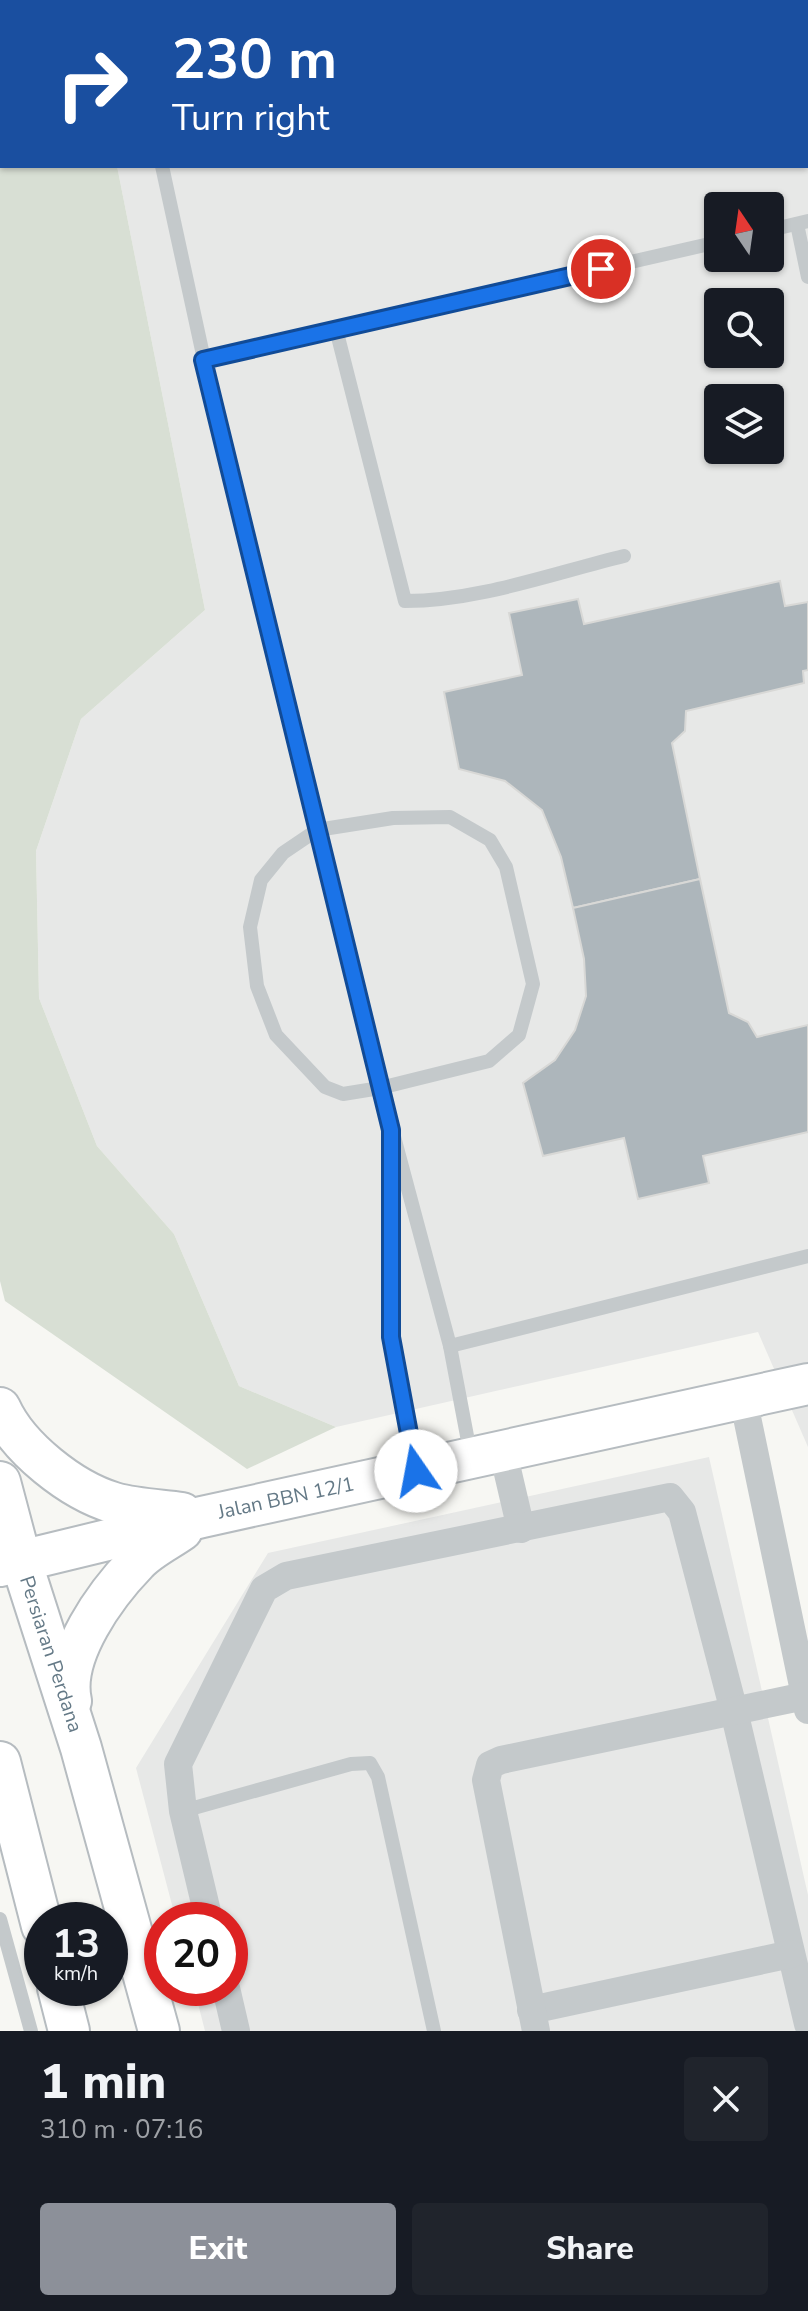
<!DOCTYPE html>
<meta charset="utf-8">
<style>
body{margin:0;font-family:"Nunito Sans",sans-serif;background:#20242c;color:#f1f3f6;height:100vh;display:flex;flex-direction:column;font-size:30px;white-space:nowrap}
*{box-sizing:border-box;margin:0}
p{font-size:26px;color:#9ea1a6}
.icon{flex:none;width:44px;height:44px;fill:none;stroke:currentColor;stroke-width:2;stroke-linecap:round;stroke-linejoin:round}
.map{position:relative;height:2031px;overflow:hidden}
.side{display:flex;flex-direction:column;background:#171b24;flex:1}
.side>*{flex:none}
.top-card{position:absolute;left:0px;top:0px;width:808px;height:168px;box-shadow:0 2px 6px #0004;background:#1a4fa0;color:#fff;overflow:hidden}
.needle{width:52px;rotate:347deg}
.fabs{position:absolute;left:704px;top:192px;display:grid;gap:16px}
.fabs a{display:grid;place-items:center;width:80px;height:80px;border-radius:8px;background:#171b24;box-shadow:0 2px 6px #0004;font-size:40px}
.speed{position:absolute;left:24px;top:1902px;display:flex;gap:16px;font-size:40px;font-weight:700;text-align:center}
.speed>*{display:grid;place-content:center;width:104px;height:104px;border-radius:50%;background:#171b24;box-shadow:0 2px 6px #0004;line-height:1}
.speed small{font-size:20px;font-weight:400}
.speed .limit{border:12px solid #d22;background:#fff;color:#111}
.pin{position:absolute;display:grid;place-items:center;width:68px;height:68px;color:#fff;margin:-34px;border:4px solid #fff;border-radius:50%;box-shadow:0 2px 8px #0007}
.me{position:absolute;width:88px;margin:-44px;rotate:348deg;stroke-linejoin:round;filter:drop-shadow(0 0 6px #0008)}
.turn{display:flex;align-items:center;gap:28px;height:168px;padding:0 40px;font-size:36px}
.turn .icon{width:104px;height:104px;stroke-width:2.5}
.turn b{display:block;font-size:56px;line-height:68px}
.round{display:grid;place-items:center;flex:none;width:84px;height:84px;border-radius:8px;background:#20242c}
.head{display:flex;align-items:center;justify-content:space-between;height:136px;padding:0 40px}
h1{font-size:48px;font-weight:800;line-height:60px}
.action{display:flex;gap:16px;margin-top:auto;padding:16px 40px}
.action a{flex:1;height:92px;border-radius:8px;background:#8c9099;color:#fff;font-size:32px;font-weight:800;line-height:92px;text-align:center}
.action a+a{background:#20242c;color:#f1f3f6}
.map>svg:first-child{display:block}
</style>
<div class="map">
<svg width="808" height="2031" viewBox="0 0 808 2031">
<rect width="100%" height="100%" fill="#f7f7f3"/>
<g fill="#e7e8e7" fill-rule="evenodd">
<path d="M 83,0 L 808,0 L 808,1447 L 758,1332 L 336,1427 L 239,1386 L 174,1234 L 97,1146 L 39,998 L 36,851 L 81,719 L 205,610 L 117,166 L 806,166 L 806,2 ZM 718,206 L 770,206 L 770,258 L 718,258 ZM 718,302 L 770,302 L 770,354 L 718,354 ZM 718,398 L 770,398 L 770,450 L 718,450 Z"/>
<path d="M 709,1457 L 808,1895 L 808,2031 L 205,2031 L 194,1988 L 230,1988 L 230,1920 L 176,1920 L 136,1768 L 268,1553 Z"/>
</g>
<path fill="#d8dfd4" d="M 0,0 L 83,0 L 2,2 L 2,166 L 117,166 L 205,610 L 81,719 L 36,851 L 39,998 L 97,1146 L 174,1234 L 239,1386 L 336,1427 L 247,1469 L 5,1301 L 0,1281 Z"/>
<g fill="#adb6bb" stroke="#d8d8d6" stroke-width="2">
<path d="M 780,581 L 785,606 L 808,602 L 808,670 L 803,671 L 804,683 L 686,711 L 685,731 L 672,743 L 700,879 L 573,908 L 561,857 L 542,810 L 505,781 L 459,769 L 444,692 L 522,675 L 509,613 L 578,599 L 584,624 Z"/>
<path d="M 700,879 L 729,1013 L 748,1022 L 757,1037 L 808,1025 L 808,1132 L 703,1156 L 709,1183 L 638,1199 L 624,1138 L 543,1156 L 523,1083 L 555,1060 L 575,1030 L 586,996 L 584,959 L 573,908 Z"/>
</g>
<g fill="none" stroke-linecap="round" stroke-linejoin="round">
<defs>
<g id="secondary">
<path d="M 0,1408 C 18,1448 71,1490 114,1503 C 135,1509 160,1510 182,1513"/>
<path d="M 0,1482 L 21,1561 L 81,1748 L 159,2031"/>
<path d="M 0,1566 L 202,1517 L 808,1384"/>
<path d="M 71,1701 C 61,1655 106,1594 137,1562 C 149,1549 168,1540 182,1530"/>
<path d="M 0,1762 L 42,1926"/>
<path d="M 58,1988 L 69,2031"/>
</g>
</defs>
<use href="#secondary" stroke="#b6bcc0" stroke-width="44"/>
<g stroke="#c4c9cb" stroke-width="14">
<path d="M 127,0 L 127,2"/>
<path d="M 162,166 L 208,378 L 362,1017 L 450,1346 L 471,1457"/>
<path d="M 797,224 L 808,277"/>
<path d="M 770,230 L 808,221"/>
<path d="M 336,329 L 405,601 C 478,601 554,573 624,556"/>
<path d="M 203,360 L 718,242"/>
<path d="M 450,817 L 490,840 L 506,867 L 533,984 L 519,1035 L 489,1061 L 380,1088 L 343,1094 L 325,1087 L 276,1035 L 257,986 L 250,927 L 261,880 L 283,853 L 317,830 L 393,818 Z"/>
<path d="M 391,1146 L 391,1337 L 415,1467"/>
<path d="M 450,1346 L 808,1256"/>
<path d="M 183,1811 L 351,1764 L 370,1763 L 378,1777 L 434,2031"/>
<path d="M 0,1919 L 31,2031"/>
</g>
<g stroke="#c4c9cb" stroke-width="28">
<path d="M 743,1398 L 808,1710"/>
<path d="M 503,1452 L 521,1529"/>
<path d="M 209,1920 L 183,1811 L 178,1764 L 264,1589 L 286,1576 L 670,1497 L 682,1512 L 734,1711 L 808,2024"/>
<path d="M 226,1988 L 236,2031"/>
<path d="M 531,2010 L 791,1954"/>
<path d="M 536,2031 L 486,1780 L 490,1765 L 501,1760 L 805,1696"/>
</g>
<use href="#secondary" stroke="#fff" stroke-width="40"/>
</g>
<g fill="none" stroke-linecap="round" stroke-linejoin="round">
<defs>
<path id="route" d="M 416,1471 L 391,1337 L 391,1130 L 203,360 L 601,269"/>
</defs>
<use href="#route" stroke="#114b97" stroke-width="20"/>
<use href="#route" stroke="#1a73e8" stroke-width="14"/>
</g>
<g text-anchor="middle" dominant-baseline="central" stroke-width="8" stroke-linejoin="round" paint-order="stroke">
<g font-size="20" fill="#647986" stroke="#fff">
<text transform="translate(286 1498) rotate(-12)">Jalan BBN 12/1</text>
<text transform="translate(51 1654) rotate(72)">Persiaran Perdana</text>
</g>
</g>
</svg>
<div class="fabs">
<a><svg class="needle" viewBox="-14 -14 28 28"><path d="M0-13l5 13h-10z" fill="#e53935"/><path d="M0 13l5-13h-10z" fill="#9ea1a6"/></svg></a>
<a><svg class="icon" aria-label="search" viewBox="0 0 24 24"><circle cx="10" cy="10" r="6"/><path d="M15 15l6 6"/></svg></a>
<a><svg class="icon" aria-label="layers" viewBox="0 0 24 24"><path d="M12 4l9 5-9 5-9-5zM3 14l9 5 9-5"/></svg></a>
</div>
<div class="speed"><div>13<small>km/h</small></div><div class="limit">20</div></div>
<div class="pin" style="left:601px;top:269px;background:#d93025"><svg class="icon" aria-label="arrive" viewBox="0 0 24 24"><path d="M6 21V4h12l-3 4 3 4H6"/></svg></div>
<svg class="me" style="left:416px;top:1471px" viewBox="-20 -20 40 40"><circle r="19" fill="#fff"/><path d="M0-13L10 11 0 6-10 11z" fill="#1a73e8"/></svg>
<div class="top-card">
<div class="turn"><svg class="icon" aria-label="right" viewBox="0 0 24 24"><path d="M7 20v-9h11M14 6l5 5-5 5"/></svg><div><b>230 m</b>Turn right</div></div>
</div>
</div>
<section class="side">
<div class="head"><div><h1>1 min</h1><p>310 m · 07:16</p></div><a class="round"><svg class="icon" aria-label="close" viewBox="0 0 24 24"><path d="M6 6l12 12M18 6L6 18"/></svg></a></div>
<div class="action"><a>Exit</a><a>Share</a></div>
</section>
